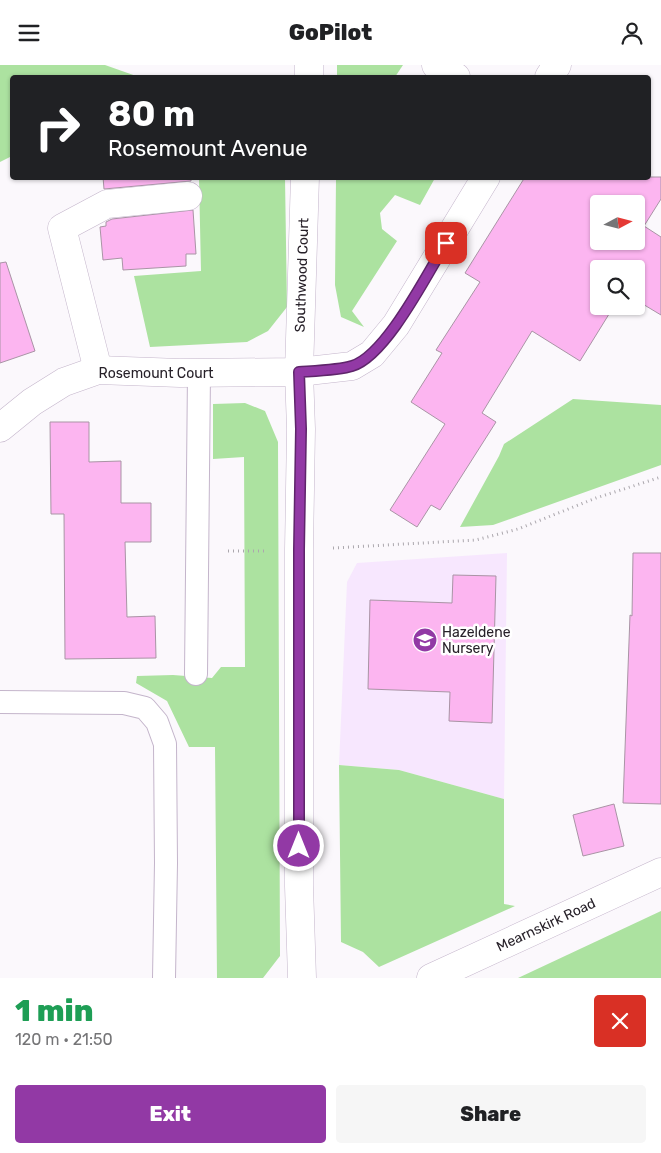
<!DOCTYPE html>
<meta charset="utf-8">
<style>
body{margin:0;font-family:Rubik,sans-serif;background:#f6f6f6;color:#202124;height:100vh;display:flex;flex-direction:column;font-size:19px;white-space:nowrap}
*{box-sizing:border-box;margin:0}
p{font-size:16px;color:#757577}
.icon{flex:none;width:28px;height:28px;fill:none;stroke:currentColor;stroke-width:2;stroke-linecap:round;stroke-linejoin:round}
.map{position:relative;height:913px;overflow:hidden}
.sheet{display:flex;flex-direction:column;background:#fff;flex:1}
.sheet>*{flex:none}
.hud{position:absolute;left:10px;top:10px;width:641px;height:105px;border-radius:5px;box-shadow:0 1px 4px #0004;background:#202124;color:#fff;overflow:hidden}
.needle{width:32px;rotate:83deg}
.fabs{position:absolute;left:590px;top:130px;display:grid;gap:10px}
.fabs a{display:grid;place-items:center;width:55px;height:55px;border-radius:5px;background:#fff;box-shadow:0 1px 4px #0004;font-size:25px}
.pin{position:absolute;display:grid;place-items:center;width:42px;height:42px;color:#fff;margin:-21px;border-radius:10px;box-shadow:0 2px 8px #0006}
.me{position:absolute;width:55px;margin:-28px;rotate:0deg;stroke-linejoin:round;filter:drop-shadow(0 0 4px #0008)}
.turn{display:flex;align-items:center;gap:18px;height:105px;padding:0 15px;font-size:22px}
.turn .icon{width:65px;height:65px;stroke-width:2.5}
.turn b{display:block;font-size:35px;line-height:42px}
.round{display:grid;place-items:center;flex:none;width:52px;height:52px;border-radius:5px;background:#f6f6f6}
.overview{display:flex;align-items:center;justify-content:space-between;height:85px;padding:0 15px}
h1{font-size:30px;font-weight:800;line-height:38px;color:#1e9e55}
.button{display:flex;gap:10px;margin-top:auto;padding:10px 15px}
.button a{flex:1;height:58px;border-radius:5px;background:#9239a5;color:#fff;font-size:20px;font-weight:800;line-height:58px;text-align:center}
.button a+a{background:#f6f6f6;color:#202124}
header{display:flex;justify-content:space-between;align-items:center;height:65px;padding:0 15px;background:#fff;font-size:22px;font-weight:800}
.map>svg:first-child{display:block}
</style>
<header><svg class="icon" aria-label="menu" viewBox="0 0 24 24"><path d="M4 6h16M4 12h16M4 18h16"/></svg>GoPilot<svg class="icon" aria-label="person" viewBox="0 0 24 24"><circle cx="12" cy="8" r="4"/><path d="M4 21q1-7 8-7t8 7"/></svg></header>
<div class="map">
<svg width="661" height="913" viewBox="0 0 661 913">
<rect width="100%" height="100%" fill="#fbf8fc"/>
<path fill="#f7e7fe" d="M 507,488 L 504,734 L 399,705 L 339,700 L 347,517 L 357,498 Z"/>
<g fill="#ace2a0">
<path d="M 0,0 L 105,0 L 139,12 L 12,12 L 12,91 L 0,97 Z"/>
<path d="M 337,0 L 403,0 L 395,12 L 337,12 Z"/>
<path d="M 199,113 L 285,113 L 287,242 L 268,266 L 247,277 L 150,282 L 134,211 L 201,206 Z"/>
<path d="M 336,113 L 435,113 L 420,140 L 395,130 L 380,148 L 382,164 L 397,176 L 352,246 L 364,262 L 341,252 L 335,220 Z"/>
<path d="M 573,334 L 661,340 L 661,400 L 493,460 L 460,462 L 499,391 L 504,379 Z"/>
<path d="M 245,338 L 265,346 L 278,377 L 280,891 L 263,913 L 217,913 L 215,682 L 189,682 L 167,636 L 136,618 L 137,611 L 173,610 L 212,613 L 221,602 L 245,602 L 244,392 L 213,394 L 213,339 Z"/>
<path d="M 339,700 L 399,705 L 504,734 L 504,839 L 515,841 L 379,902 L 363,887 L 341,877 Z"/>
<path d="M 661,846 L 661,913 L 518,913 Z"/>
</g>
<g fill="#fcb5f0" stroke="#a994a5" fill-rule="evenodd">
<path d="M 103,112 L 191,112 L 191,116 L 104,124 Z"/>
<path d="M 525,112 L 661,112 L 661,134 L 644,161 L 661,172 L 661,250 L 636,235 L 636,204 L 599,204 L 599,241 L 614,241 L 580,296 L 532,266 L 482,348 L 496,357 L 440,445 L 431,440 L 417,462 L 390,445 L 445,359 L 411,337 L 442,288 L 436,285 L 480,217 L 465,208 ZM 599,139 L 636,139 L 636,176 L 599,176 Z"/>
<path d="M 193,145 L 196,189 L 186,189 L 186,201 L 123,205 L 122,193 L 103,195 L 100,162 L 106,161 L 106,157 L 112,154 Z"/>
<path d="M 6,197 L 35,286 L 0,298 L 0,198 Z"/>
<path d="M 50,357 L 89,357 L 89,397 L 121,396 L 121,438 L 151,438 L 151,477 L 125,477 L 127,552 L 155,551 L 156,593 L 65,594 L 64,449 L 51,449 Z"/>
<path d="M 633,488 L 661,488 L 661,739 L 623,738 L 630,550 L 632,551 Z"/>
<path d="M 453,510 L 496,511 L 492,658 L 449,656 L 450,627 L 368,624 L 370,535 L 452,538 Z"/>
<path d="M 614,739 L 624,781 L 583,791 L 573,750 Z"/>
</g>
<g fill="none" stroke-linecap="round" stroke-linejoin="round">
<defs>
<g id="service">
<path d="M 196,609 L 199,308"/>
<path d="M 0,637 L 124,638 L 145,643 L 157,657 L 165,679 L 166,798 L 164,913"/>
</g>
<g id="minor">
<path d="M 436,0 L 456,12"/>
<path d="M 309,12 L 309,0"/>
<path d="M 549,12 L 557,0"/>
<path d="M 98,305 L 62,163 L 107,139 L 188,131"/>
<path d="M 0,363 L 32,337 L 64,317 L 98,305 L 180,308 L 299,307 L 352,301 L 372,289 L 396,260 L 486,112"/>
<path d="M 302,913 L 299,821 L 299,485 L 301,364 L 299,307 L 305,112"/>
</g>
<path id="tertiary" d="M 431,913 L 661,807"/>
</defs>
<use href="#service" stroke="#c4b5cb" stroke-width="24"/>
<use href="#minor" stroke="#c4b5cb" stroke-width="29"/>
<use href="#tertiary" stroke="#c4b5cb" stroke-width="29"/>
<g stroke="#aba7ad" stroke-width="3" stroke-dasharray="1 4" stroke-linecap="butt">
<path d="M 333,483 L 476,475 L 518,464 L 596,433 L 661,412"/>
<path d="M 228,486 L 266,486"/>
</g>
<use href="#service" stroke="#fff" stroke-width="22"/>
<use href="#minor" stroke="#fff" stroke-width="28"/>
<use href="#tertiary" stroke="#fff" stroke-width="28"/>
</g>
<g fill="none" stroke-linecap="round" stroke-linejoin="round">
<defs>
<path id="route" d="M 299,781 L 299,485 L 301,364 L 299,307 C 313,306 340,305 352,301 C 386,291 427,209 446,178"/>
</defs>
<use href="#route" stroke="#5f256b" stroke-width="12"/>
<use href="#route" stroke="#9239a5" stroke-width="9"/>
</g>
<defs>
<symbol id="school-disc" viewBox="-11 -11 22 22"><circle r="9.5" fill="#9239a5" stroke="#fff"/><path d="M0-5L7-2L0 1L-7-2ZM-4 1L0 2.5L4 1V4Q0 6-4 4Z" fill="#fff"/></symbol>
</defs>
<g fill-rule="evenodd">
<use href="#school-disc" x="411" y="561" width="28" height="28"/>
</g>
<g text-anchor="middle" dominant-baseline="central" stroke-width="5" stroke-linejoin="round" paint-order="stroke">
<g font-size="14" fill="#272129" stroke="#fff">
<text transform="translate(302 210) rotate(-88)">Southwood Court</text>
<text x="156" y="308">Rosemount Court</text>
<text transform="translate(546 860) rotate(-25)">Mearnskirk Road</text>
</g>
<g font-size="14" fill="#272129" stroke="#fff" text-anchor="start">
<text x="442" y="567">Hazeldene<tspan x="442" dy="16">Nursery</tspan></text>
</g>
</g>
</svg>
<div class="fabs">
<a><svg class="needle" viewBox="-14 -14 28 28"><path d="M0-13l5 13h-10z" fill="#e53935"/><path d="M0 13l5-13h-10z" fill="#757577"/></svg></a>
<a><svg class="icon" aria-label="search" viewBox="0 0 24 24"><circle cx="10" cy="10" r="6"/><path d="M15 15l6 6"/></svg></a>
</div>
<div class="pin" style="left:446px;top:178px;background:#d93025"><svg class="icon" aria-label="arrive" viewBox="0 0 24 24"><path d="M6 21V4h12l-3 4 3 4H6"/></svg></div>
<svg class="me" style="left:299px;top:781px" viewBox="-20 -20 40 40"><circle r="17" fill="#9239a5" stroke="#fff" stroke-width="3"/><path d="M0-11L8 9 0 5-8 9z" fill="#fff"/></svg>
<div class="hud">
<div class="turn"><svg class="icon" aria-label="right" viewBox="0 0 24 24"><path d="M7 20v-9h11M14 6l5 5-5 5"/></svg><div><b>80 m</b>Rosemount Avenue</div></div>
</div>
</div>
<section class="sheet">
<div class="overview"><div><h1>1 min</h1><p>120 m · 21:50</p></div><a class="round" style="background:#d93025;color:#fff"><svg class="icon" aria-label="close" viewBox="0 0 24 24"><path d="M6 6l12 12M18 6L6 18"/></svg></a></div>
<div class="button"><a>Exit</a><a>Share</a></div>
</section>
